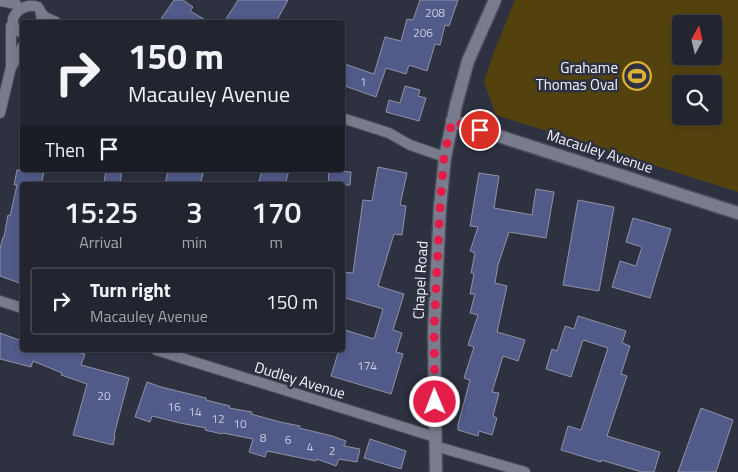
<!DOCTYPE html>
<style>
body{margin:0;font-family:"Titillium Web",sans-serif;background:#2a2d38;color:#f1f3f6;height:100vh;display:flex;flex-direction:column;font-size:19px;white-space:nowrap}
*{box-sizing:border-box;margin:0}
p{font-size:16px;color:#a2a5ab}
.icon{flex:none;width:28px;height:28px;fill:none;stroke:currentColor;stroke-width:2;stroke-linecap:round;stroke-linejoin:round}
.map{position:relative;flex:1;overflow:hidden}
.details{position:absolute;left:20px;top:182px;width:325px;height:170px;display:flex;flex-direction:column;background:#222530;border-radius:5px;box-shadow:0 2px 8px #0003,0 0 0 1px #3f424c}
.details>*{flex:none}
.banner{position:absolute;left:20px;top:20px;width:325px;height:152px;border-radius:5px;box-shadow:0 2px 8px #0003,0 0 0 1px #3f424c;background:#222530;color:#f1f3f6;overflow:hidden}
.needle{width:32px;rotate:8deg}
.buttons{position:absolute;left:672px;top:15px;display:grid;gap:10px}
.buttons a{display:grid;place-items:center;width:50px;height:50px;border-radius:5px;background:#222530;box-shadow:0 2px 8px #0003,0 0 0 1px #3f424c;font-size:25px}
.pin{position:absolute;display:grid;place-items:center;width:42px;height:42px;color:#fff;margin:-21px;border:2px solid #fff;border-radius:50%;box-shadow:0 1px 5px #0007}
.me{position:absolute;width:55px;margin:-28px;rotate:359deg;stroke-linejoin:round;filter:drop-shadow(0 0 4px #0008)}
.turn{display:flex;align-items:center;gap:18px;height:105px;padding:0 25px;font-size:22px}
.turn .icon{width:65px;height:65px;stroke-width:2.5}
.turn b{display:block;font-size:35px;line-height:42px}
.then{display:flex;align-items:center;height:48px;padding:0 25px;background:#0003;gap:10px;font-size:19px}
.eta{display:flex;justify-content:space-evenly;align-items:center;height:85px;text-align:center}
.eta b{font-size:30px;font-weight:600;line-height:35px}
ul{padding:0;list-style:none}
li{display:flex;align-items:center;gap:15px;height:68px;margin:0 10px 8px;padding:0 15px;border:2px solid #3f424c;border-radius:5px}
li div{flex:1}
li b{display:block;font-size:19px}
li em{font-style:normal}
.map>svg:first-child{display:block}
</style>
<div class="map">
<svg width="738" height="472" viewBox="0 0 738 472">
<rect width="100%" height="100%" fill="#2e3140"/>
<path fill="#54420e" fill-rule="evenodd" d="M 515,0 L 738,0 L 738,192 L 496,115 L 484,82 L 494,52 ZM 681,24 L 714,24 L 714,56 L 681,56 ZM 681,84 L 714,84 L 714,116 L 681,116 Z"/>
<g fill="#525a89" stroke="#8f93a4">
<path d="M 174,0 L 183,0 L 193,7 L 190,11 L 209,22 L 159,22 Z"/>
<path d="M 238,0 L 288,0 L 276,22 L 224,22 Z"/>
<path d="M 420,0 L 458,0 L 449,26 L 445,25 L 440,45 L 435,44 L 427,71 L 409,65 L 406,74 L 386,68 L 376,97 L 342,85 L 342,63 L 374,74 L 385,37 L 401,41 L 407,19 L 413,20 Z"/>
<path d="M 405,86 L 420,90 L 418,96 L 426,98 L 419,121 L 386,112 L 389,100 L 400,103 Z"/>
<path d="M 378,167 L 407,173 L 400,205 L 406,206 L 402,235 L 394,234 L 378,286 L 404,294 L 393,330 L 402,333 L 396,352 L 403,354 L 391,394 L 331,376 L 339,350 L 342,350 L 342,337 L 345,330 L 374,339 L 383,309 L 342,297 L 342,272 L 353,273 L 363,200 L 372,201 Z"/>
<path d="M 17,170 L 34,170 L 44,172 L 41,185 L 22,185 L 22,284 L 0,276 L 0,249 L 3,237 L 4,237 L 8,215 L 10,216 L 17,185 L 14,185 Z"/>
<path d="M 106,170 L 122,170 L 120,184 L 104,182 Z"/>
<path d="M 168,170 L 204,170 L 200,185 L 165,185 Z"/>
<path d="M 262,170 L 289,170 L 285,185 L 258,185 Z"/>
<path d="M 329,170 L 340,170 L 340,171 L 351,172 L 350,185 L 328,185 Z"/>
<path d="M 479,173 L 499,176 L 494,208 L 532,215 L 536,189 L 554,192 L 546,238 L 509,232 L 498,265 L 495,283 L 507,286 L 497,332 L 525,340 L 518,361 L 503,356 L 492,392 L 499,393 L 493,416 L 497,418 L 492,435 L 479,431 L 478,436 L 458,430 L 458,425 L 470,380 L 464,378 L 474,347 L 468,345 L 478,315 L 470,313 L 475,294 L 470,294 L 474,274 L 471,273 L 475,253 L 470,251 L 478,227 L 470,226 Z"/>
<path d="M 578,200 L 614,207 L 599,291 L 563,285 Z"/>
<path d="M 633,218 L 671,229 L 650,298 L 612,287 L 620,261 L 636,266 L 642,247 L 626,242 Z"/>
<path d="M 578,316 L 626,331 L 622,343 L 630,346 L 621,374 L 627,376 L 607,436 L 660,452 L 654,472 L 642,472 L 601,460 L 601,462 L 561,450 L 568,426 L 581,430 L 608,348 L 583,340 L 571,377 L 546,369 L 552,349 L 557,351 L 565,326 L 574,329 Z"/>
<path d="M 0,333 L 22,341 L 22,350 L 68,350 L 85,354 L 81,365 L 129,378 L 114,435 L 115,436 L 113,445 L 73,435 L 87,384 L 61,375 L 62,373 L 33,361 L 31,367 L 0,359 Z"/>
<path d="M 147,382 L 161,387 L 206,398 L 206,400 L 230,406 L 229,408 L 252,412 L 251,414 L 280,422 L 300,426 L 299,428 L 332,436 L 346,441 L 344,446 L 360,449 L 357,462 L 339,459 L 336,466 L 317,459 L 316,461 L 267,451 L 265,457 L 249,452 L 253,439 L 223,433 L 222,434 L 205,430 L 206,428 L 180,423 L 152,416 L 150,422 L 135,417 Z"/>
<path d="M 701,408 L 733,420 L 716,472 L 678,472 Z"/>
<path d="M 370,439 L 406,451 L 401,469 L 364,458 Z"/>
</g>
<g fill="none" stroke-linecap="round" stroke-linejoin="round">
<defs>
<g id="minor">
<path d="M 0,1 L 16,4"/>
<path d="M 41,13 L 45,17 L 56,22"/>
<path d="M 22,33 C 0,23 22,0 38,7 C 42,12 42,17 41,22"/>
<path d="M 12,66 L 22,47"/>
<path d="M 0,113 L 11,67 L 11,26"/>
<path d="M 342,118 L 389,133 L 410,145 L 445,157"/>
<path d="M 0,301 L 22,308"/>
<path d="M 156,350 L 435,437"/>
<path d="M 435,446 L 525,472"/>
</g>
<g id="secondary">
<path d="M 452,121 L 480,130 L 738,213"/>
<path d="M 436,472 L 434,331 L 440,207 L 445,157 L 456,105 L 468,61 L 495,0"/>
</g>
</defs>
<use href="#minor" stroke="#4b4d5a" stroke-width="12"/>
<use href="#secondary" stroke="#4b4d5a" stroke-width="15"/>
<use href="#minor" stroke="#787c8d" stroke-width="10"/>
<use href="#secondary" stroke="#787c8d" stroke-width="12"/>
</g>
<g fill="none" stroke-linecap="round" stroke-linejoin="round">
<path stroke="#e11d48" stroke-width="9" stroke-dasharray="0 16.2" d="M 435,402 L 434,331 L 440,207 L 444,157 L 452,121 L 480,130"/>
</g>
<defs>
<symbol id="stadium-ring" viewBox="-11 -11 22 22"><circle r="9.5" fill="#2e3140" stroke="#ddb133" stroke-width="1.5"/><path d="M0-5a6.5 5 0 1 0 0 10a6.5 5 0 1 0 0-10ZM-3.5-1.8h7v3.6h-7Z" fill="#ddb133"/></symbol>
</defs>
<g fill-rule="evenodd">
<use href="#stadium-ring" x="621" y="60" width="32" height="32"/>
</g>
<g text-anchor="middle" dominant-baseline="central" stroke-width="5" stroke-linejoin="round" paint-order="stroke">
<g font-size="12" fill="#c9cde0">
<text x="435" y="12">208</text>
<text x="423" y="32">206</text>
<text x="363" y="81">1</text>
<text x="367" y="365">174</text>
<text x="104" y="395">20</text>
<text x="174" y="406">16</text>
<text x="195" y="411">14</text>
<text x="218" y="418">12</text>
<text x="240" y="423">10</text>
<text x="263" y="437">8</text>
<text x="288" y="439">6</text>
<text x="310" y="446">4</text>
<text x="332" y="450">2</text>
</g>
<g font-size="15" fill="#f1f3fd" stroke="#2e3140" text-anchor="end">
<text x="618" y="67">Grahame<tspan x="618" dy="17">Thomas Oval</tspan></text>
</g>
<g font-size="15" fill="#f1f3fd" stroke="#2e3140">
<text transform="translate(600 151) rotate(18)">Macauley Avenue</text>
<text transform="translate(420 280) rotate(-87)">Chapel Road</text>
<text transform="translate(300 380) rotate(17)">Dudley Avenue</text>
</g>
</g>
</svg>
<div class="buttons">
<a><svg class="needle" viewBox="-14 -14 28 28"><path d="M0-13l5 13h-10z" fill="#e53935"/><path d="M0 13l5-13h-10z" fill="#a2a5ab"/></svg></a>
<a><svg class="icon" aria-label="search" viewBox="0 0 24 24"><circle cx="10" cy="10" r="6"/><path d="M15 15l6 6"/></svg></a>
</div>
<div class="pin" style="left:480px;top:130px;background:#d93025"><svg class="icon" aria-label="arrive" viewBox="0 0 24 24"><path d="M6 21V4h12l-3 4 3 4H6"/></svg></div>
<svg class="me" style="left:435px;top:402px" viewBox="-20 -20 40 40"><circle r="17" fill="#e11d48" stroke="#fff" stroke-width="3"/><path d="M0-11L8 9 0 5-8 9z" fill="#fff"/></svg>
<div class="banner">
<div class="turn"><svg class="icon" aria-label="right" viewBox="0 0 24 24"><path d="M7 20v-9h11M14 6l5 5-5 5"/></svg><div><b>150 m</b>Macauley Avenue</div></div>
<div class="then">Then<svg class="icon" aria-label="arrive" viewBox="0 0 24 24"><path d="M6 21V4h12l-3 4 3 4H6"/></svg></div>
</div>
<section class="details">
<div class="eta">
<div><b>15:25</b><p>Arrival</p></div>
<div><b>3</b><p>min</p></div>
<div><b>170</b><p>m</p></div>
</div>
<ul>
<li><svg class="icon" aria-label="right" viewBox="0 0 24 24"><path d="M7 20v-9h11M14 6l5 5-5 5"/></svg><div><b>Turn right</b><p>Macauley Avenue</p></div><em>150 m</em></li>
</ul>
</section>
</div>
